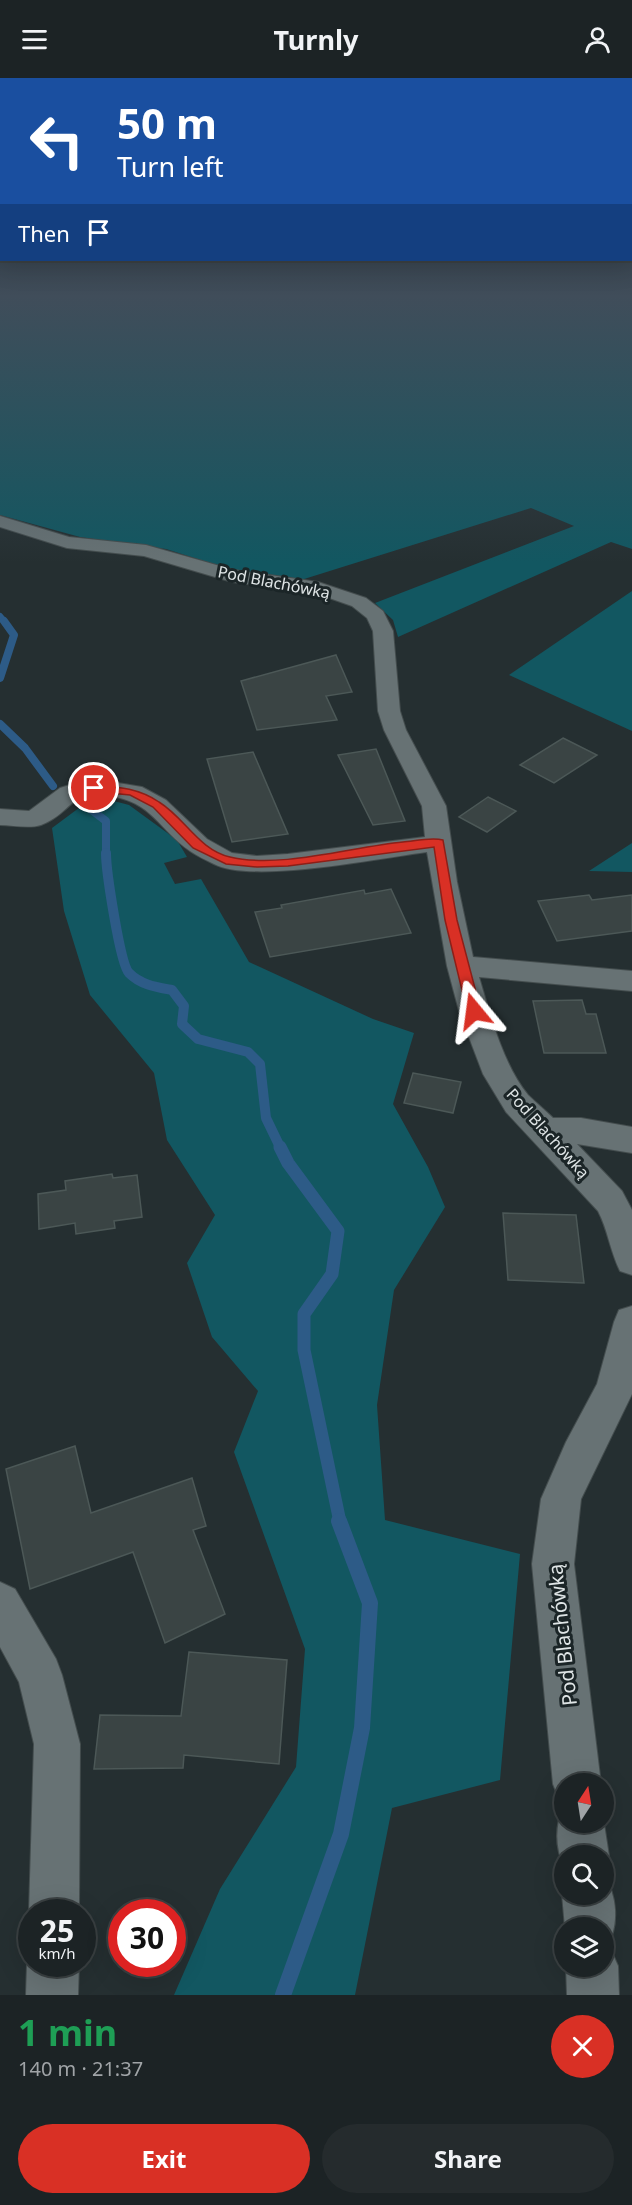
<!DOCTYPE html>
<meta charset="utf-8">
<style>
body{margin:0;font-family:"Noto Sans",sans-serif;background:#252b2d;color:#f1f3f6;height:100vh;display:flex;flex-direction:column;font-size:22px;white-space:nowrap}
*{box-sizing:border-box;margin:0}
p{font-size:20px;color:#a0a4a7}
.icon{flex:none;width:33px;height:33px;fill:none;stroke:currentColor;stroke-width:2;stroke-linecap:round;stroke-linejoin:round}
.map{position:relative;height:1917px;overflow:hidden}
.side{display:flex;flex-direction:column;background:#1c2325;flex:1}
.side>*{flex:none}
.guide{position:absolute;left:0px;top:0px;width:633px;height:183px;box-shadow:0 6px 24px #0002,0 0 0 2px #3a4042;background:#1a4fa0;color:#fff;overflow:hidden}
.needle{width:39px;rotate:12deg}
.fabs{position:absolute;left:554px;top:1695px;display:grid;gap:12px}
.fabs a{display:grid;place-items:center;width:60px;height:60px;border-radius:50%;background:#1c2325;box-shadow:0 6px 24px #0002,0 0 0 2px #3a4042;font-size:30px}
.speed{position:absolute;left:18px;top:1821px;display:flex;gap:12px;font-size:30px;font-weight:700;text-align:center}
.speed>*{display:grid;place-content:center;width:78px;height:78px;border-radius:50%;background:#1c2325;box-shadow:0 6px 24px #0002,0 0 0 2px #3a4042;line-height:1}
.speed small{font-size:15px;font-weight:400}
.speed .limit{border:9px solid #d22;background:#fff;color:#111}
.pin{position:absolute;display:grid;place-items:center;width:51px;height:51px;color:#fff;margin:-26px;border:3px solid #fff;border-radius:50%;box-shadow:0 2px 6px #0007}
.me{position:absolute;width:66px;margin:-33px;rotate:344deg;stroke-linejoin:round;filter:drop-shadow(0 0 4px #0008)}
.turn{display:flex;align-items:center;gap:21px;height:126px;padding:0 18px;font-size:27px}
.turn .icon{width:78px;height:78px;stroke-width:2.5}
.turn b{display:block;font-size:42px;line-height:51px}
.then{display:flex;align-items:center;height:57px;padding:0 18px;background:#0003;gap:12px;font-size:22px}
.round{display:grid;place-items:center;flex:none;width:63px;height:63px;border-radius:32px;background:#252b2d}
.summary{display:flex;align-items:center;justify-content:space-between;height:102px;padding:0 18px}
h1{font-size:36px;font-weight:700;line-height:45px;color:#1e9e55}
.primary-button{display:flex;gap:12px;margin-top:auto;padding:12px 18px}
.primary-button a{flex:1;height:69px;border-radius:36px;background:#d93025;color:#fff;font-size:24px;font-weight:700;line-height:69px;text-align:center}
.primary-button a+a{background:#252b2d;color:#f1f3f6}
header{display:flex;justify-content:space-between;align-items:center;height:78px;padding:0 18px;background:#1c2325;font-size:27px;font-weight:700}
.map>svg:first-child{display:block}
</style>
<header><svg class="icon" aria-label="menu" viewBox="0 0 24 24"><path d="M4 6h16M4 12h16M4 18h16"/></svg>Turnly<svg class="icon" aria-label="person" viewBox="0 0 24 24"><circle cx="12" cy="8" r="4"/><path d="M4 21q1-7 8-7t8 7"/></svg></header>
<div class="map">
<svg width="632" height="1917" viewBox="0 0 632 1917">
<rect width="100%" height="100%" fill="#252f31"/>
<g fill="#125761">
<path d="M 0,217 L 632,217 L 632,471 L 611,464 L 398,559 L 393,542 L 375,525 L 574,448 L 531,430 L 301,502 L 245,496 L 166,471 L 80,459 L 0,437 Z"/>
<path d="M 632,513 L 632,653 L 509,597 Z"/>
<path d="M 95,718 L 129,727 L 177,762 L 187,779 L 164,785 L 175,806 L 201,801 L 249,884 L 373,941 L 414,955 L 393,1026 L 428,1089 L 445,1129 L 394,1212 L 377,1327 L 385,1442 L 520,1476 L 500,1702 L 392,1730 L 355,1917 L 174,1917 L 220,1811 L 296,1689 L 305,1571 L 234,1374 L 258,1313 L 212,1259 L 187,1185 L 215,1137 L 167,1062 L 154,995 L 90,917 L 64,833 L 52,750 Z"/>
<path d="M 632,765 L 632,794 L 589,793 Z"/>
</g>
<g fill="none" stroke-linecap="round" stroke-linejoin="round">
<path stroke="#2d5b87" stroke-width="6" d="M 0,538 L 5,544"/>
<g stroke="#2d5b87" stroke-width="8">
<path d="M 0,600 L 14,557 L 4,543"/>
<path d="M 0,646 L 25,670 L 53,708"/>
<path d="M 77,721 L 106,743 L 106,776"/>
</g>
<path stroke="#2d5b87" stroke-width="10" d="M 106,775 C 106,792 120,886 129,895 C 141,907 156,909 172,912 L 184,928 L 182,946 L 198,961 L 248,974 L 260,986 L 266,1040 L 281,1071"/>
<path stroke="#2d5b87" stroke-width="13" d="M 280,1069 L 288,1085 L 338,1153 L 332,1196 L 304,1236 L 304,1272 L 340,1444"/>
<path stroke="#2d5b87" stroke-width="16" d="M 283,1917 L 341,1756 L 362,1650 L 370,1525 L 339,1443"/>
</g>
<g fill="#3a4444" stroke="#4c5857" stroke-width="1.5">
<path d="M 336,577 L 352,614 L 326,618 L 337,642 L 257,652 L 241,603 Z"/>
<path d="M 563,660 L 597,677 L 554,705 L 520,687 Z"/>
<path d="M 376,671 L 405,743 L 373,747 L 338,677 Z"/>
<path d="M 253,674 L 288,756 L 232,764 L 207,681 Z"/>
<path d="M 488,719 L 516,733 L 487,754 L 459,739 Z"/>
<path d="M 391,811 L 411,855 L 270,879 L 255,834 L 282,830 L 281,827 L 364,812 L 365,816 Z"/>
<path d="M 589,817 L 592,822 L 632,817 L 632,853 L 557,863 L 538,823 Z"/>
<path d="M 582,922 L 586,936 L 596,936 L 606,975 L 544,975 L 533,923 Z"/>
<path d="M 413,995 L 461,1004 L 453,1035 L 404,1025 Z"/>
<path d="M 112,1096 L 113,1100 L 137,1097 L 142,1139 L 114,1143 L 115,1150 L 76,1156 L 75,1145 L 39,1151 L 38,1116 L 66,1112 L 65,1103 Z"/>
<path d="M 503,1135 L 576,1137 L 584,1205 L 508,1202 Z"/>
<path d="M 75,1368 L 91,1435 L 192,1400 L 206,1448 L 193,1452 L 225,1536 L 165,1565 L 133,1474 L 30,1511 L 6,1391 Z"/>
<path d="M 189,1574 L 287,1582 L 279,1686 L 184,1677 L 183,1690 L 94,1691 L 100,1637 L 181,1638 Z"/>
</g>
<g fill="none" stroke-linecap="round" stroke-linejoin="round">
<defs>
<g id="minor">
<path d="M 0,438 L 69,459 L 146,467 L 234,492 L 318,504 L 366,520 L 383,533 L 393,553 L 400,633 L 406,652 L 446,728 L 457,804 L 473,879 L 632,893 L 632,913 L 479,899 C 490,936 503,987 528,1017 C 536,1025 545,1032 553,1040 L 581,1040 L 632,1049 L 632,1075 L 577,1066 L 622,1113 L 632,1132 L 632,1197 L 620,1193 C 610,1173 608,1152 598,1133 L 506,1034 L 483,996 L 459,933 L 447,888 L 427,774 C 380,780 253,806 214,786 C 206,782 197,778 190,773 C 159,752 152,723 109,718 C 69,712 71,736 41,747 C 29,751 12,747 0,747 L 0,731 L 29,733 L 60,710 L 82,703 L 106,703 L 142,709 L 166,722 L 207,761 L 232,775 L 257,778 L 288,776 L 425,759 L 422,728 L 384,652 L 378,633 L 373,553 L 367,540 L 352,528 L 315,515 L 232,504 L 144,478 L 67,470 L 0,449 Z"/>
<path d="M 632,1228 L 632,1316 L 581,1421 L 574,1486 L 601,1706 L 564,1706 L 564,1724 L 560,1723 L 553,1706 L 532,1486 L 541,1421 L 566,1364 L 597,1306 L 614,1244 L 619,1232 Z"/>
<path d="M 0,1504 L 15,1511 L 56,1581 L 62,1597 L 80,1666 L 79,1834 L 32,1834 L 32,1841 L 29,1834 L 34,1666 L 19,1604 L 0,1569 Z"/>
<path d="M 564,1727 L 564,1744 L 603,1744 L 603,1739 L 609,1778 L 603,1792 L 603,1778 L 564,1778 L 564,1789 C 555,1769 555,1747 564,1727 Z"/>
<path d="M 603,1798 C 618,1816 619,1849 607,1868 L 610,1870 L 618,1888 L 619,1917 L 567,1917 L 566,1888 L 603,1888 L 603,1850 L 565,1850 L 562,1816 L 564,1811 L 564,1816 L 603,1816 Z"/>
<path d="M 32,1875 L 32,1886 L 79,1886 L 78,1917 L 26,1917 L 27,1886 Z"/>
</g>
</defs>
<use href="#minor" stroke="#444d4e" stroke-width="2"/>
<use href="#minor" fill="#677274" fill-rule="evenodd"/>
</g>
<linearGradient id="sky" x2="0" y2="1"><stop stop-color="#141a1b"/><stop offset="0.45" stop-color="#404d5a"/><stop offset="1" stop-color="#404d5a" stop-opacity="0"/></linearGradient>
<rect width="632" height="485" fill="url(#sky)"/>
<path fill="#d93025" stroke="#8d1f18" stroke-width="1.5" d="M 94,707 C 118,709 138,710 159,724 C 185,740 199,772 230,779 C 280,791 351,769 403,764 C 415,763 431,759 443,762 L 457,842 L 481,933 L 479,936 L 469,936 L 467,933 L 445,842 L 434,769 L 288,788 L 257,789 L 226,786 L 193,770 L 153,729 L 130,717 L 90,713 L 89,710 Z"/>
<g text-anchor="middle" dominant-baseline="central" stroke-width="6" stroke-linejoin="round" paint-order="stroke">
<g font-size="16" fill="#dfe5e6" stroke="#1b2527">
<text transform="translate(274 504) rotate(11)">Pod Blachówką</text>
<text transform="translate(548 1055) rotate(48)">Pod Blachówką</text>
</g>
<g font-size="20" fill="#dfe5e6" stroke="#1b2527">
<text transform="translate(562 1557) rotate(-96)">Pod Blachówką</text>
</g>
</g>
</svg>
<div class="fabs">
<a><svg class="needle" viewBox="-14 -14 28 28"><path d="M0-13l5 13h-10z" fill="#e53935"/><path d="M0 13l5-13h-10z" fill="#a0a4a7"/></svg></a>
<a><svg class="icon" aria-label="search" viewBox="0 0 24 24"><circle cx="10" cy="10" r="6"/><path d="M15 15l6 6"/></svg></a>
<a><svg class="icon" aria-label="layers" viewBox="0 0 24 24"><path d="M12 4l9 5-9 5-9-5zM3 14l9 5 9-5"/></svg></a>
</div>
<div class="speed"><div>25<small>km/h</small></div><div class="limit">30</div></div>
<div class="pin" style="left:94px;top:710px;background:#d93025"><svg class="icon" aria-label="arrive" viewBox="0 0 24 24"><path d="M6 21V4h12l-3 4 3 4H6"/></svg></div>
<svg class="me" style="left:474px;top:933px" viewBox="-20 -20 40 40"><path d="M0-17L14 15 0 8-14 15z" fill="#d93025" stroke="#fff" stroke-width="4"/></svg>
<div class="guide">
<div class="turn"><svg class="icon" aria-label="left" viewBox="0 0 24 24"><path d="M17 20v-9H6M10 6l-5 5 5 5"/></svg><div><b>50 m</b>Turn left</div></div>
<div class="then">Then<svg class="icon" aria-label="arrive" viewBox="0 0 24 24"><path d="M6 21V4h12l-3 4 3 4H6"/></svg></div>
</div>
</div>
<section class="side">
<div class="summary"><div><h1>1 min</h1><p>140 m · 21:37</p></div><a class="round" style="background:#d93025;color:#fff"><svg class="icon" aria-label="close" viewBox="0 0 24 24"><path d="M6 6l12 12M18 6L6 18"/></svg></a></div>
<div class="primary-button"><a>Exit</a><a>Share</a></div>
</section>
